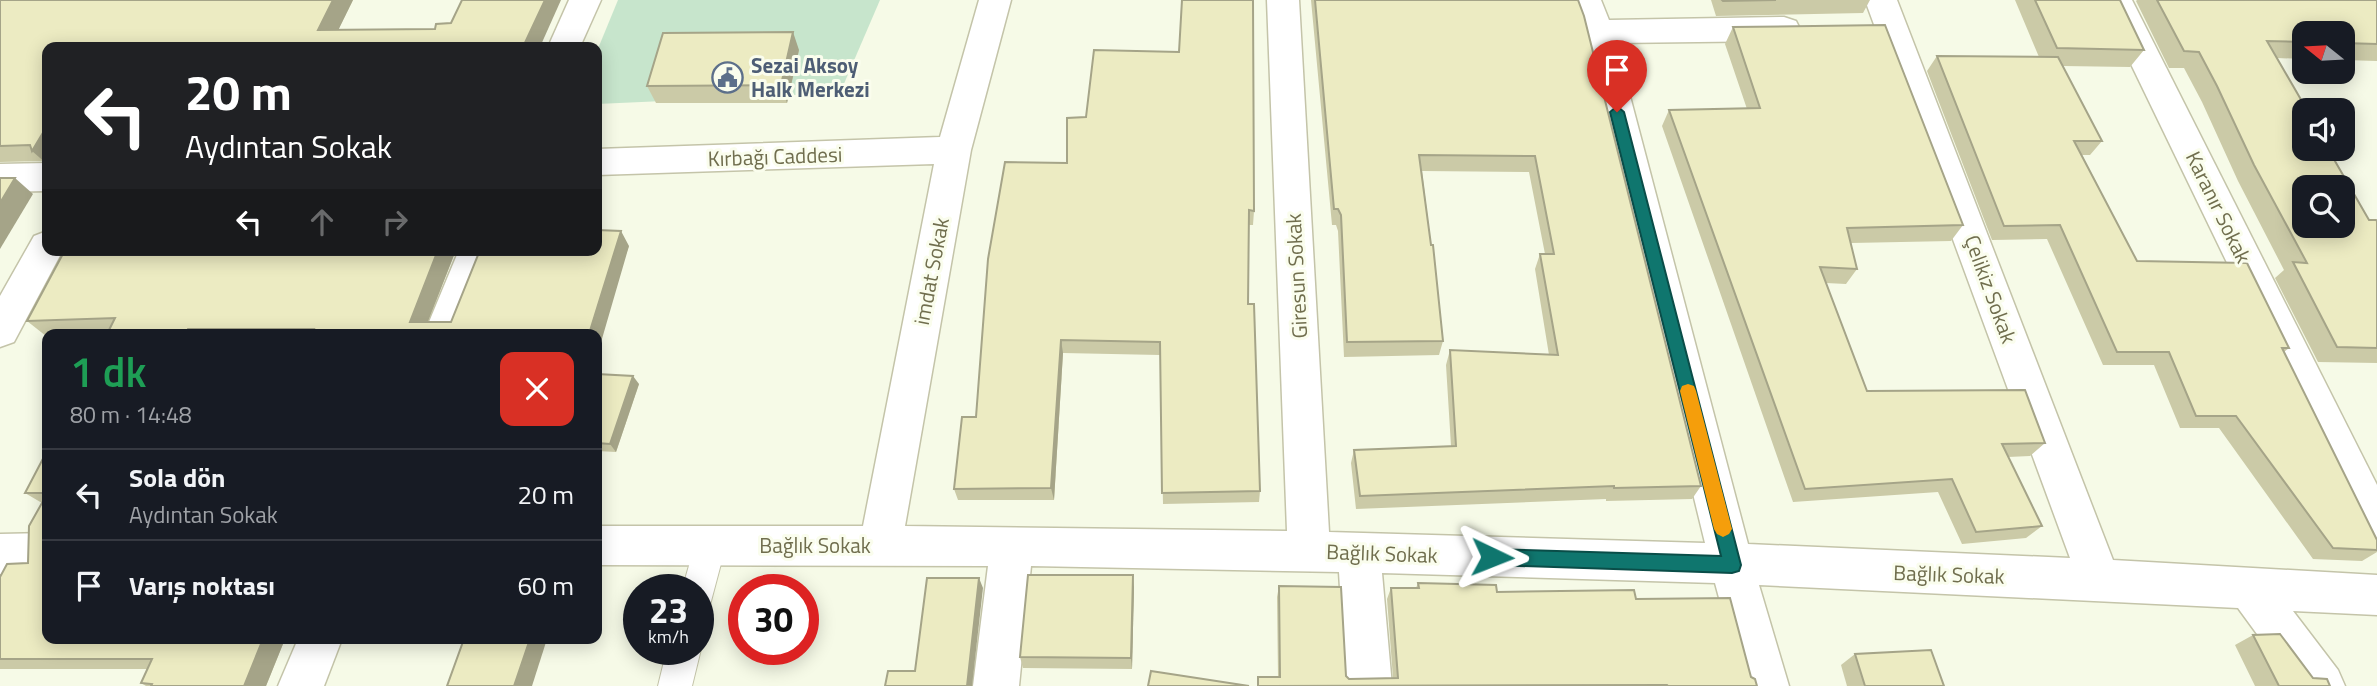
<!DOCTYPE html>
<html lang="tr">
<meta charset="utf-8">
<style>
body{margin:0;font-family:"Titillium Web",sans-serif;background:#242831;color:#f1f3f6;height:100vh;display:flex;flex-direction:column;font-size:26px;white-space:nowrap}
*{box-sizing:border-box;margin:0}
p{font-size:23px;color:#9ea1a6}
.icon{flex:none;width:38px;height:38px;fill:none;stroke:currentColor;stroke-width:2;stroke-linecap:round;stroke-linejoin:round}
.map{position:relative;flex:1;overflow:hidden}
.sheet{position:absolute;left:42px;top:329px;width:560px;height:315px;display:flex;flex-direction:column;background:#171b24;border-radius:14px;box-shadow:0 4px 18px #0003}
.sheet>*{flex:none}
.top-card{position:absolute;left:42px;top:42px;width:560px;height:214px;border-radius:14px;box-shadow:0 4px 18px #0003;background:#202124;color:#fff;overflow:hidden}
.needle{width:46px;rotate:288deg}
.buttons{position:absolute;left:2292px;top:21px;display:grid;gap:14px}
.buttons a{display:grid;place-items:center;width:63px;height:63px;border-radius:14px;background:#171b24;box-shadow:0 4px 18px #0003;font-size:35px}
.speed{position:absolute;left:623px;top:574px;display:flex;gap:14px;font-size:35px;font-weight:700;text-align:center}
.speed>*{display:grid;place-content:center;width:91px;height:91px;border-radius:50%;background:#171b24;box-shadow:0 4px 18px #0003;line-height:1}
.speed small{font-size:18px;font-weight:400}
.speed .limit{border:10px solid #d22;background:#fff;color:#111}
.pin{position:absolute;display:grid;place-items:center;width:60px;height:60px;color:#fff;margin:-72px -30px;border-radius:50% 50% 50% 0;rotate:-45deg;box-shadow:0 0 7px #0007}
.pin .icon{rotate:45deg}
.me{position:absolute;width:77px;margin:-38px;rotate:92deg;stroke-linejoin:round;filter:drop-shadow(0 0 5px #0008)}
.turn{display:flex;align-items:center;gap:24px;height:147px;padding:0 28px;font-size:32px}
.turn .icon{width:91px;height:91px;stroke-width:2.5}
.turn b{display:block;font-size:49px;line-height:60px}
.lanes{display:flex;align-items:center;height:66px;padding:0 28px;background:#0003;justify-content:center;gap:35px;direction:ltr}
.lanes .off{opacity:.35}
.round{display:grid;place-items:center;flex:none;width:74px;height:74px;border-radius:14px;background:#242831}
.summary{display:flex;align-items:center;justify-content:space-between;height:119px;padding:0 28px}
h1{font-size:42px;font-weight:600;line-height:52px;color:#1e9e55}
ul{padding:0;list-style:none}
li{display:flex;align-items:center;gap:21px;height:91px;padding:0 28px;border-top:2px solid #363941}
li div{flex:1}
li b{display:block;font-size:26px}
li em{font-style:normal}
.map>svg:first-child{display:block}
</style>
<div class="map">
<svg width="2377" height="686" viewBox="0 0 2377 686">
<rect width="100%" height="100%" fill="#f6fae7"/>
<path fill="#c7e5cc" d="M 618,0 L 880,0 L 840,93 L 597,104 L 597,51 Z"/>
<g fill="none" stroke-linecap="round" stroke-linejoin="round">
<defs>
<g id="lane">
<path d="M 710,530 L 722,534 L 726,545 L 710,605 L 698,610 L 698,590 L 682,590 L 698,534 Z"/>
<path d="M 698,642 L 701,649 L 692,686 L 658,686 L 667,649 L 698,649 Z"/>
</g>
<g id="street">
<path d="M 569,0 L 601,0 L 580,47 L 548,47 Z"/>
<path d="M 979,0 L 1011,0 L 971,150 L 905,526 L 1287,531 L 1267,0 L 1299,0 L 1329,532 L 1705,543 L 1581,32 L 1569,0 L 1601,0 L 1609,20 L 1784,17 L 1796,21 L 1800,29 L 1796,37 L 1784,41 L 1616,43 L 1748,544 L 2070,558 L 1865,0 L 1897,0 L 2113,560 L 2377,575 L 2377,615 L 2293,611 L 2338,670 L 2345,686 L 2295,686 L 2238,608 L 1759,585 L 1789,686 L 1743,686 L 1715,583 L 1382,573 L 1392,686 L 1346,686 L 1339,572 L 1031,566 L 1019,686 L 973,686 L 988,566 L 597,565 L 597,526 L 863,526 L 934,164 L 597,175 L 597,149 L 940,137 Z"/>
<path d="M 2100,0 L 2132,0 L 2377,485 L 2377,547 L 2362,542 Z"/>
<path d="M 47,163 L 47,191 L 0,192 L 0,164 Z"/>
<path d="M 47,231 L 47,250 L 63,250 L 14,342 L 0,347 L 0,296 L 34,236 Z"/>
<path d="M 459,250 L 495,250 L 462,334 L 424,334 Z"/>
<path d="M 47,533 L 47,573 L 0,574 L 0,534 Z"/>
<path d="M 298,639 L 342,639 L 324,686 L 278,686 Z"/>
</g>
</defs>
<use href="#lane" stroke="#c4c4a9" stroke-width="2"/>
<use href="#street" stroke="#c4c4a9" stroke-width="3"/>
<use href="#lane" fill="#fff" fill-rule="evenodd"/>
<use href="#street" fill="#fff" fill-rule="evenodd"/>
</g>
<g fill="#cbcaa7">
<path d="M 0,0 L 353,0 L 338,30 L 540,47 L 47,47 L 47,164 L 43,161 L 0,162 Z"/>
<path d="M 1311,0 L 1578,0 L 1701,486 L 1692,499 L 1606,501 L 1606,499 L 1356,509 L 1351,463 L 1354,450 L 1451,446 L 1446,365 L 1450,350 L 1549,355 L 1535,269 L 1540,254 L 1545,254 L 1529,172 L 1422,171 L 1443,341 L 1439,355 L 1344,357 L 1338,231 L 1336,225 L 1332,225 Z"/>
<path d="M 1711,0 L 1870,0 L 1863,13 L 1716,16 Z"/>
<path d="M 2015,0 L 2120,0 L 2144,50 L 2130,67 L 2063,66 L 2102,141 L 2090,155 L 2082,155 L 2137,261 L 2289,348 L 2284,352 L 2377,540 L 2377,552 L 2362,561 L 2313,559 L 2219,428 L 2180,428 L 2154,365 L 2103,365 L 2047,239 L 1992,240 L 1927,71 L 1937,56 L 2039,57 Z"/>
<path d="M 2137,0 L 2377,0 L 2377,61 L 2343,60 L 2343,33 L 2305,33 L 2305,59 L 2277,58 L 2369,220 L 2377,221 L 2377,363 L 2318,362 L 2275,278 L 2284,270 L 2238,181 L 2202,102 L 2184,68 L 2169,68 L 2136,1 Z"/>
<path d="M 1733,27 L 1963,225 L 1951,241 L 1851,243 L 1857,269 L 1846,284 L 1826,283 L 1867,391 L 2045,443 L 2030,456 L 2008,457 L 2042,526 L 2026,538 L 1962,544 L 1938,492 L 1793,502 L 1662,126 L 1669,110 L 1747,109 L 1725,44 Z"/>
<path d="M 799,50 L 787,103 L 656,103 L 647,86 Z"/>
<path d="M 1086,117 L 1254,211 L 1253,225 L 1249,225 L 1248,304 L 1260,491 L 1259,502 L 1163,504 L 1160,355 L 1063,353 L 1054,500 L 958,500 L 954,489 L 976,417 L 1067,163 Z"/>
<path d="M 629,246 L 597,334 L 107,333 L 47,334 L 46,336 L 27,321 L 65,250 L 456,250 L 428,322 L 451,322 Z"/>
<path d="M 597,374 L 639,384 L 616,452 L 597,451 Z"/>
<path d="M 47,451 L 47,639 L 285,639 L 266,686 L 146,686 L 141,683 L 148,669 L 0,669 L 0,577 L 28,563 L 42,503 L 25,493 Z"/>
<path d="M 1418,583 L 1497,592 L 1636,599 L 1751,677 L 1757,686 L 1257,686 L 1258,677 L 1278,677 L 1277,597 L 1279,586 L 1349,679 L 1393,678 L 1387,599 L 1391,588 L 1416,588 Z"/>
<path d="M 1134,587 L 1132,669 L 1023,668 L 1020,657 Z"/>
<path d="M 2253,635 L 2313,678 L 2330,686 L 2255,686 L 2235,645 Z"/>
<path d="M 1855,654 L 1944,686 L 1847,686 L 1841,665 Z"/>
</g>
<g fill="#a5a488">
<path d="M 333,0 L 353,0 L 330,47 L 318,30 Z"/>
<path d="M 545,0 L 561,0 L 540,47 L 523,47 Z"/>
<path d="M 793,32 L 799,50 L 787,103 L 781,85 Z"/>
<path d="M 47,126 L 47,164 L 32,151 Z"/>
<path d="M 15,178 L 33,194 L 0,249 L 0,203 Z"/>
<path d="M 621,231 L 629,246 L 597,356 L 597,334 L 589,334 Z"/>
<path d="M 438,250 L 456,250 L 423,334 L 410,322 Z"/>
<path d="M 188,329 L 195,334 L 186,334 Z"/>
<path d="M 1061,340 L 1063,353 L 1054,500 L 1051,488 Z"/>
<path d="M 633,376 L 639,384 L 616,452 L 610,444 Z"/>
<path d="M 1133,575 L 1134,587 L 1132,669 L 1131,658 Z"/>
<path d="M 979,578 L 983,588 L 972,686 L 967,686 Z"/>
<path d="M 263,639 L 285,639 L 266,686 L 244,686 Z"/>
<path d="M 530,639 L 547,639 L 532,686 L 514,686 Z"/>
</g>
<g fill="#ecebc2" stroke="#a5a488" stroke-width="2" fill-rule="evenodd">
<path d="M 0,0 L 333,0 L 318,30 L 435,29 L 436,24 L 451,23 L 462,0 L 545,0 L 523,47 L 47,47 L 47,126 L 32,151 L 30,145 L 0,146 Z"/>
<path d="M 1182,0 L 1253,0 L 1254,211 L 1249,210 L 1248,304 L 1254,304 L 1260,491 L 1162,493 L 1160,342 L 1061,340 L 1051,488 L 954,489 L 962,417 L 976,417 L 988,259 L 1005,162 L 1067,163 L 1067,118 L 1086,117 L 1094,50 L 1179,52 Z"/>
<path d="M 1315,0 L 1578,0 L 1584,16 L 1701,486 L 1614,488 L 1614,486 L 1360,496 L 1354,450 L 1456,446 L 1450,350 L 1558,355 L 1540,254 L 1554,254 L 1535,156 L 1419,155 L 1431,245 L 1433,245 L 1443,341 L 1347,342 L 1341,215 L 1338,209 L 1334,209 Z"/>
<path d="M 1722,0 L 1776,0 L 1723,1 Z"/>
<path d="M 2035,0 L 2120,0 L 2144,50 L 2057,48 Z"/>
<path d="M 2157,0 L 2377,0 L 2377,44 L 2343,43 L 2343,33 L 2305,33 L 2305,42 L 2267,41 L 2307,110 L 2305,110 L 2305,149 L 2328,149 L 2369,220 L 2376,220 L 2377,221 L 2377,348 L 2337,347 L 2293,262 L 2307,263 L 2254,165 L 2217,86 L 2199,52 L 2184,51 ZM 2305,187 L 2343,187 L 2343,226 L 2305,226 Z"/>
<path d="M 1885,25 L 1963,225 L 1847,228 L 1857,269 L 1820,267 L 1867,391 L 2025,390 L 2045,443 L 2002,444 L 2042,526 L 1976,532 L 1952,479 L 1805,489 L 1669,110 L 1760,108 L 1733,27 Z"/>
<path d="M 793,32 L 781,85 L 647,86 L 663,33 Z"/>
<path d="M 1937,56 L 2058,57 L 2102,141 L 2074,141 L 2137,261 L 2247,263 L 2289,348 L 2282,348 L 2377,540 L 2377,550 L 2333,548 L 2236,416 L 2196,416 L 2169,352 L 2117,352 L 2060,225 L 2004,226 Z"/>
<path d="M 0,178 L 15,178 L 0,203 Z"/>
<path d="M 597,230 L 621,231 L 589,334 L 312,334 L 314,329 L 188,329 L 186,334 L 107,334 L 115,318 L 27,321 L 65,250 L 438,250 L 410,322 L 451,322 L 480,250 L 597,250 Z"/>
<path d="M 597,374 L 633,376 L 610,444 L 597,443 Z"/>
<path d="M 47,451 L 47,493 L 25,493 Z"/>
<path d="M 47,494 L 47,639 L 263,639 L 244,686 L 151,686 L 152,684 L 141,683 L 152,659 L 0,659 L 0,577 L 7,564 L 28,563 L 29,526 Z"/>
<path d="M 1028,575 L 1133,575 L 1131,658 L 1020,657 Z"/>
<path d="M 927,578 L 979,578 L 967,686 L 885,686 L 888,671 L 915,671 Z"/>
<path d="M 1418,583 L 1496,585 L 1497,592 L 1634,590 L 1636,599 L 1730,598 L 1751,677 L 1755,679 L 1757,686 L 1668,686 L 1667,685 L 1258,686 L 1258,677 L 1280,677 L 1279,586 L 1341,587 L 1346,676 L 1349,679 L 1398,678 L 1391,588 L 1419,588 Z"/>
<path d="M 2280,634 L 2313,678 L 2327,679 L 2330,686 L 2279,686 L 2253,635 Z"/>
<path d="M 464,639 L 530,639 L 514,686 L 447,686 Z"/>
<path d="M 1931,650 L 1944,686 L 1865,686 L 1855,654 Z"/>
<path d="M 1151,671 L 1249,686 L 1148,686 Z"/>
</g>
<path fill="#0f766e" stroke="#0a4d48" stroke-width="2" d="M 1617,106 L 1624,112 L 1741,565 L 1739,571 L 1732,573 L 1492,565 L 1486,562 L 1483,557 L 1486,551 L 1492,549 L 1721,556 L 1610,112 Z"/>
<path fill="#f59e0b" d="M 1688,384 L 1694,386 L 1696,391 L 1732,529 L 1729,534 L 1723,537 L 1717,534 L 1714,529 L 1680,391 L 1682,386 Z"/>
<defs>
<symbol id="civic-ring" viewBox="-11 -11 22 22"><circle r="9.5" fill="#fafded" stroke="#5c6f8a" stroke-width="1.5"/><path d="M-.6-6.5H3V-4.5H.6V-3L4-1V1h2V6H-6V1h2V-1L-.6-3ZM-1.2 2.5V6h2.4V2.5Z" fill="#5c6f8a"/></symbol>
</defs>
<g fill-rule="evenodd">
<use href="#civic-ring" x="710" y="60" width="35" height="35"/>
</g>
<g text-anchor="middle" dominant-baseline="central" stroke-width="6" stroke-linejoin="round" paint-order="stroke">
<g font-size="21" font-weight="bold" fill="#4e5e75" stroke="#fafded" text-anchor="start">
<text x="751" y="65">Sezai Aksoy<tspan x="751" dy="24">Halk Merkezi</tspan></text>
</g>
<g font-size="21" fill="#706e4e" stroke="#fafded">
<text transform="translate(775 156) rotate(-2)">Kırbağı Caddesi</text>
<text transform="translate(2219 207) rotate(64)">Karanır Sokak</text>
<text transform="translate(931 271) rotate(-79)">imdat Sokak</text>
<text transform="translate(1296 276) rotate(-93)">Giresun Sokak</text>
<text transform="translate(1991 289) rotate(70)">Çelikiz Sokak</text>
<text x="815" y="545">Bağlık Sokak</text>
<text transform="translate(1382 553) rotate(2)">Bağlık Sokak</text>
<text transform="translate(1949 574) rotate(2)">Bağlık Sokak</text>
</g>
</g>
</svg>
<div class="buttons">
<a><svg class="needle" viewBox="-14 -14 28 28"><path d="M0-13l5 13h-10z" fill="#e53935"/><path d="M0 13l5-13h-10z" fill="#9ea1a6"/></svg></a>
<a><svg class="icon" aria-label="sound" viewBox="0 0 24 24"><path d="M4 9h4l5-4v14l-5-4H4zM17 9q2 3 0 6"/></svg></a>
<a><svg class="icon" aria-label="search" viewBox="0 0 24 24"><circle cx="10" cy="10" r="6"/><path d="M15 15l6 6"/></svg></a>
</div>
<div class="speed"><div>23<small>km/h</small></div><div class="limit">30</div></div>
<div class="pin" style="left:1617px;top:112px;background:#d93025"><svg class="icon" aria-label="arrive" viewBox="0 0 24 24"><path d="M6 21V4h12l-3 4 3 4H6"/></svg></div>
<svg class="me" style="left:1492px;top:557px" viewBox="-20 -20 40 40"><path d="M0-17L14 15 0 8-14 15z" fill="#0f766e" stroke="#fff" stroke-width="4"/></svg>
<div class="top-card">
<div class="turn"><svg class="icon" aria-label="left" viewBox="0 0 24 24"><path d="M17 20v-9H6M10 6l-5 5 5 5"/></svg><div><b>20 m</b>Aydıntan Sokak</div></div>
<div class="lanes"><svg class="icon" aria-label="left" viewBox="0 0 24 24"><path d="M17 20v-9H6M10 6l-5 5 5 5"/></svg><svg class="icon off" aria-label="ahead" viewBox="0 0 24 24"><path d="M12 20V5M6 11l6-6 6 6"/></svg><svg class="icon off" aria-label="right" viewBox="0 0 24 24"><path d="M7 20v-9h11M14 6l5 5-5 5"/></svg></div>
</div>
<section class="sheet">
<div class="summary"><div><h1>1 dk</h1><p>80 m · 14:48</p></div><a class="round" style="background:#d93025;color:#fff"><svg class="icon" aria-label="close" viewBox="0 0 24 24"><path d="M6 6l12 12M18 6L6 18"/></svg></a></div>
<ul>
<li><svg class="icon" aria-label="left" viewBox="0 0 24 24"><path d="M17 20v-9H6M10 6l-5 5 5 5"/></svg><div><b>Sola dön</b><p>Aydıntan Sokak</p></div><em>20 m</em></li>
<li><svg class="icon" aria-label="arrive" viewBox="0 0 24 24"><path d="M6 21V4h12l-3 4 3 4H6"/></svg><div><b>Varış noktası</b></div><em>60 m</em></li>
</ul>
</section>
</div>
